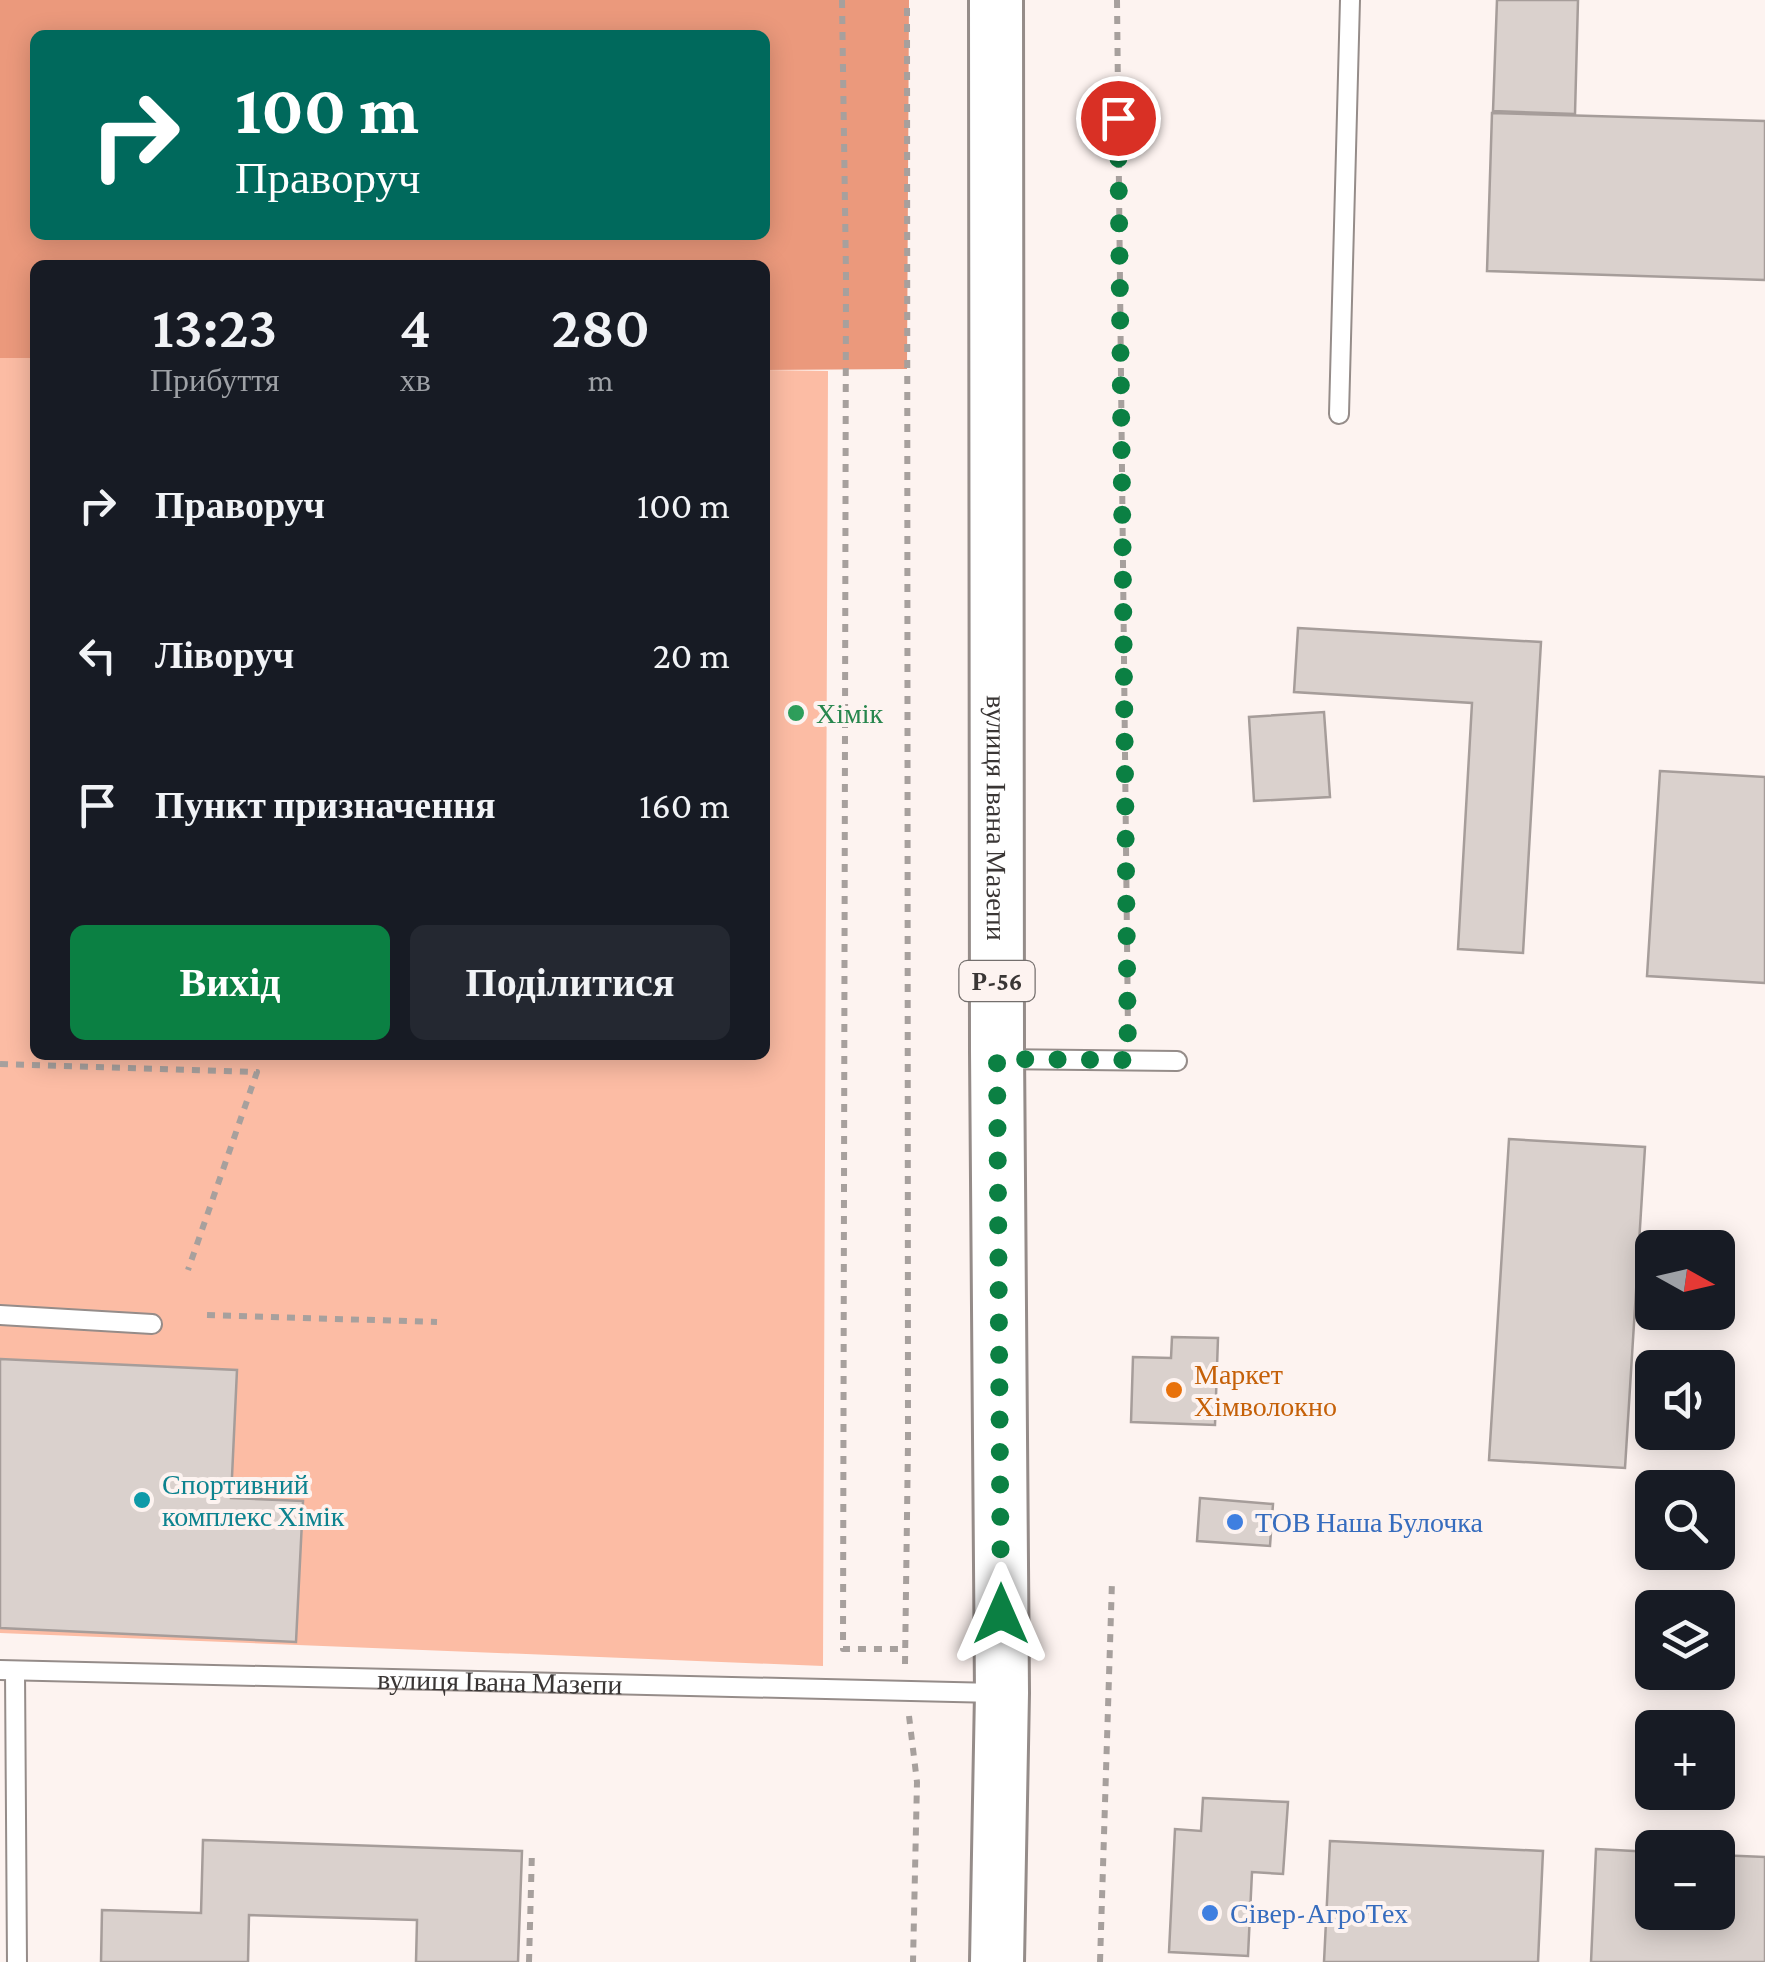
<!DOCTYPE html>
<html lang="uk">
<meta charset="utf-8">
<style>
body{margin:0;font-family:"Crimson Pro",serif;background:#242831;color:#f1f3f6;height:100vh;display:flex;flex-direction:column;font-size:38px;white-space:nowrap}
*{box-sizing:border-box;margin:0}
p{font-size:32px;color:#9ea1a6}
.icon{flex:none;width:55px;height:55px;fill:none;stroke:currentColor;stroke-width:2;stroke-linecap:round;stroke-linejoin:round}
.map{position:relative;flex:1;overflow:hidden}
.side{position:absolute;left:30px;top:260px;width:740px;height:800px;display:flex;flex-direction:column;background:#171b24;border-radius:15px;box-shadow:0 5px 25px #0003}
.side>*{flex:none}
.top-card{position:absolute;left:30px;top:30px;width:740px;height:210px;border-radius:15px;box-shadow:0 5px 25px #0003;background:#00695c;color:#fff;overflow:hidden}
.needle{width:65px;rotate:98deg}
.fabs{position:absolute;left:1635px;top:1230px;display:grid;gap:20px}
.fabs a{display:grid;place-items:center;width:100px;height:100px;border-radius:15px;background:#171b24;box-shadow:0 5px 25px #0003;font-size:50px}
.pin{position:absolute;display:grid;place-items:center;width:85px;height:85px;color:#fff;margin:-42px;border:5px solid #fff;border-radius:50%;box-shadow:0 2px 10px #0007}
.me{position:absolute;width:110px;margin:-55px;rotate:0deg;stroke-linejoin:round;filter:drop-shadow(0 0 8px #0008)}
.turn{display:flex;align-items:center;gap:35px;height:210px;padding:0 40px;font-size:45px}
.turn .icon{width:130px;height:130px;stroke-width:2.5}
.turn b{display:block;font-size:70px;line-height:85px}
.eta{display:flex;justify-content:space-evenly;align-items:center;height:170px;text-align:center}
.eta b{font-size:60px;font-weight:600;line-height:70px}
.action{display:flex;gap:20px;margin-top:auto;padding:20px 40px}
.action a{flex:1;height:115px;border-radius:15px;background:#0b8043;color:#fff;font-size:40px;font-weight:600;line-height:115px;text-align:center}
.action a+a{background:#242831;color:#f1f3f6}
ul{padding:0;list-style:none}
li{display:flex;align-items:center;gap:30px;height:150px;padding:0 40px}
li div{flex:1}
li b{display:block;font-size:38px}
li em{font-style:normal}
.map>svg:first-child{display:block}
</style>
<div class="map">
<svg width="1765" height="1962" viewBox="0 0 1765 1962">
<rect width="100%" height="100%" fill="#fdf3f0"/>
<path fill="#fcbca4" d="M 0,357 L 35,358 L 35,1055 L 765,1055 L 765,370 L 828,371 L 823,1666 L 0,1633 Z"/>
<path fill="#eb997c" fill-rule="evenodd" d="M 0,0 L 909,0 L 907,369 L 765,370 L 765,265 L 35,265 L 35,358 L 0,358 ZM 35,35 L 765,35 L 765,235 L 35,235 Z"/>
<g fill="#dad1cd" stroke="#a69d9a" stroke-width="2.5">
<path d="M 1497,0 L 1578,0 L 1575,114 L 1493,111 Z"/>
<path d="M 1492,113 L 1765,121 L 1765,280 L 1487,271 Z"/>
<path d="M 1298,628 L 1541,642 L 1523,953 L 1458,949 L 1472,703 L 1294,692 Z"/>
<path d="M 1324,712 L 1330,797 L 1254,801 L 1249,717 Z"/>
<path d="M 1660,771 L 1765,777 L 1765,983 L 1647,976 Z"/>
<path d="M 1509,1139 L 1645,1147 L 1625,1468 L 1489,1460 Z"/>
<path d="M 1172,1337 L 1218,1338 L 1215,1425 L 1131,1422 L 1133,1357 L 1171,1358 Z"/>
<path d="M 0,1359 L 237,1370 L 231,1498 L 303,1501 L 296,1642 L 0,1628 Z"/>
<path d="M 1200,1498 L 1273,1504 L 1270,1546 L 1197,1541 Z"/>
<path d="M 1203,1798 L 1288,1802 L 1283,1874 L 1252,1872 L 1248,1956 L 1169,1952 L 1175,1829 L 1201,1831 Z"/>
<path d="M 203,1840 L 522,1851 L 518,1962 L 416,1962 L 417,1920 L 249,1915 L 248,1962 L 101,1962 L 102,1910 L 201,1913 Z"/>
<path d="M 1330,1841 L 1543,1851 L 1538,1962 L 1324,1962 Z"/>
<path d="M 1596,1849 L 1652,1852 L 1652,1912 L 1718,1912 L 1718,1855 L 1765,1857 L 1765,1962 L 1591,1962 Z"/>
</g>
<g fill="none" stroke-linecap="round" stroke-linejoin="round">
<defs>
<g id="service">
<path d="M 1339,414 L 1350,0"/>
<path d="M 1002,1059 L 1177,1061"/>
<path d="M 0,1315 L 152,1324"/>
<path id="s1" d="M 0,1670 L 996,1693"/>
<path d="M 15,1671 L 17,1962"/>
</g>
<g id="primary">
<path id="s2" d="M 996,0 L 997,1051 L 1002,1693 L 997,1962"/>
</g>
</defs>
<use href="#service" stroke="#958c89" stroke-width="22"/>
<use href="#primary" stroke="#958c89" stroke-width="58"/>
<g stroke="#a7a09d" stroke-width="6" stroke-dasharray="8 8" stroke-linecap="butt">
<path d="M 842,0 L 846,275 L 843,1649 L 905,1649"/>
<path d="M 1117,0 L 1128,1034"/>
<path d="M 0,1064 L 257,1072 L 188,1270"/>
<path d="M 207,1315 L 437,1322"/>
<path d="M 905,1664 L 908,1442 L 907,0"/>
<path d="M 909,1716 L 917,1782 L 913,1962"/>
<path d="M 529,1962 L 532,1850"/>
<path d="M 1100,1962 L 1112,1581"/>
</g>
<use href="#service" stroke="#fff" stroke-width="18"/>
<use href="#primary" stroke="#fff" stroke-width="52"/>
</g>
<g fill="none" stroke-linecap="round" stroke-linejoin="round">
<path stroke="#0b8043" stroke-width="18" stroke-dasharray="0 32.4" d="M 1001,1614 L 997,1059 L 1128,1060 L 1118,118"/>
</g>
<circle fill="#2e9e5b" stroke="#fdf3f0" stroke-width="4" cx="796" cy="713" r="10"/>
<circle fill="#e8710a" stroke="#fdf3f0" stroke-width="4" cx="1174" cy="1390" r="10"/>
<circle fill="#0f9aa8" stroke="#fdf3f0" stroke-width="4" cx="142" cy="1500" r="10"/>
<g fill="#3f7fe0" stroke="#fdf3f0" stroke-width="4">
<circle cx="1235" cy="1522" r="10"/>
<circle cx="1210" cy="1913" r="10"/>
</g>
<g text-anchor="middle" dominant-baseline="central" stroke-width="8" stroke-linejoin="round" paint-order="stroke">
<rect fill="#fdf3f0" stroke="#746f6d" stroke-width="2.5" x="959.5" y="961" width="75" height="40" rx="8"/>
<g font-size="25" font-weight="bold" fill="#3a3635">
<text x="997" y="981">Р-56</text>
</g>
<g font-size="28" fill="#27864d" stroke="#fdf3f0" text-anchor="start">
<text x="816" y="713">Хімік</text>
</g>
<g font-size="28" fill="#3a3635" stroke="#fdf3f0">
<text stroke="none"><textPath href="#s2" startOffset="818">вулиця Івана Мазепи</textPath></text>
<text stroke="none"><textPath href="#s1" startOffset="500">вулиця Івана Мазепи</textPath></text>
</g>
<g font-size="28" fill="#c56008" stroke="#fdf3f0" text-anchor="start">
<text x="1194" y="1374">Маркет<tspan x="1194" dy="32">Хімволокно</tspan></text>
</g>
<g font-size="28" fill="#0d838f" stroke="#fdf3f0" text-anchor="start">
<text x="162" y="1484">Спортивний<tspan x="162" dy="32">комплекс Хімік</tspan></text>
</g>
<g font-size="28" fill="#366cbe" stroke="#fdf3f0" text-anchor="start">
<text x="1255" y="1522">ТОВ Наша Булочка</text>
<text x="1230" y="1913">Сівер-АгроТех</text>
</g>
</g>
</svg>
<div class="fabs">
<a><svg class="needle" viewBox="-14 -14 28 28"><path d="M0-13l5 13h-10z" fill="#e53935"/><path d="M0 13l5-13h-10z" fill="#9ea1a6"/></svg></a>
<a><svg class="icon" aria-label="sound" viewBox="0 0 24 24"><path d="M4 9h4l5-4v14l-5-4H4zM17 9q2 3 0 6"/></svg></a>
<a><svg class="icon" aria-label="search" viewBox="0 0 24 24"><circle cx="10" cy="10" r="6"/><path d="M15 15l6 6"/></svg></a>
<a><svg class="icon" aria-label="layers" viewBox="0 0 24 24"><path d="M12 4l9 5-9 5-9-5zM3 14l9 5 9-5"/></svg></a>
<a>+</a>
<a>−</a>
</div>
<div class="pin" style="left:1118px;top:118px;background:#d93025"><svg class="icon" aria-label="arrive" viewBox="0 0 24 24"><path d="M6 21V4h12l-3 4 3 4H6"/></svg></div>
<svg class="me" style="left:1001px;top:1614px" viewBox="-20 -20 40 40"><path d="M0-17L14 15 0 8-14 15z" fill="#0b8043" stroke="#fff" stroke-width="4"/></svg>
<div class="top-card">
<div class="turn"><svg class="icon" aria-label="right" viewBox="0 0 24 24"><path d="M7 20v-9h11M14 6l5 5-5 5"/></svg><div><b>100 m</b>Праворуч</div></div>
</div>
<section class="side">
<div class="eta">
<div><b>13:23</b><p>Прибуття</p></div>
<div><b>4</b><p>хв</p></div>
<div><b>280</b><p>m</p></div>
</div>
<ul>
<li><svg class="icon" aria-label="right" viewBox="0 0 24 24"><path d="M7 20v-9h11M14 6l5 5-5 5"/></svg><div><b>Праворуч</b></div><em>100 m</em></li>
<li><svg class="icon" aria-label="left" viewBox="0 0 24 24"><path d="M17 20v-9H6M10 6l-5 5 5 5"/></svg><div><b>Ліворуч</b></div><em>20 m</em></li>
<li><svg class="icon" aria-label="arrive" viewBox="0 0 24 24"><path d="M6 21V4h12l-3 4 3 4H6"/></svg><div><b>Пункт призначення</b></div><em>160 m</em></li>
</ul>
<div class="action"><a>Вихід</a><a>Поділитися</a></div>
</section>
</div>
